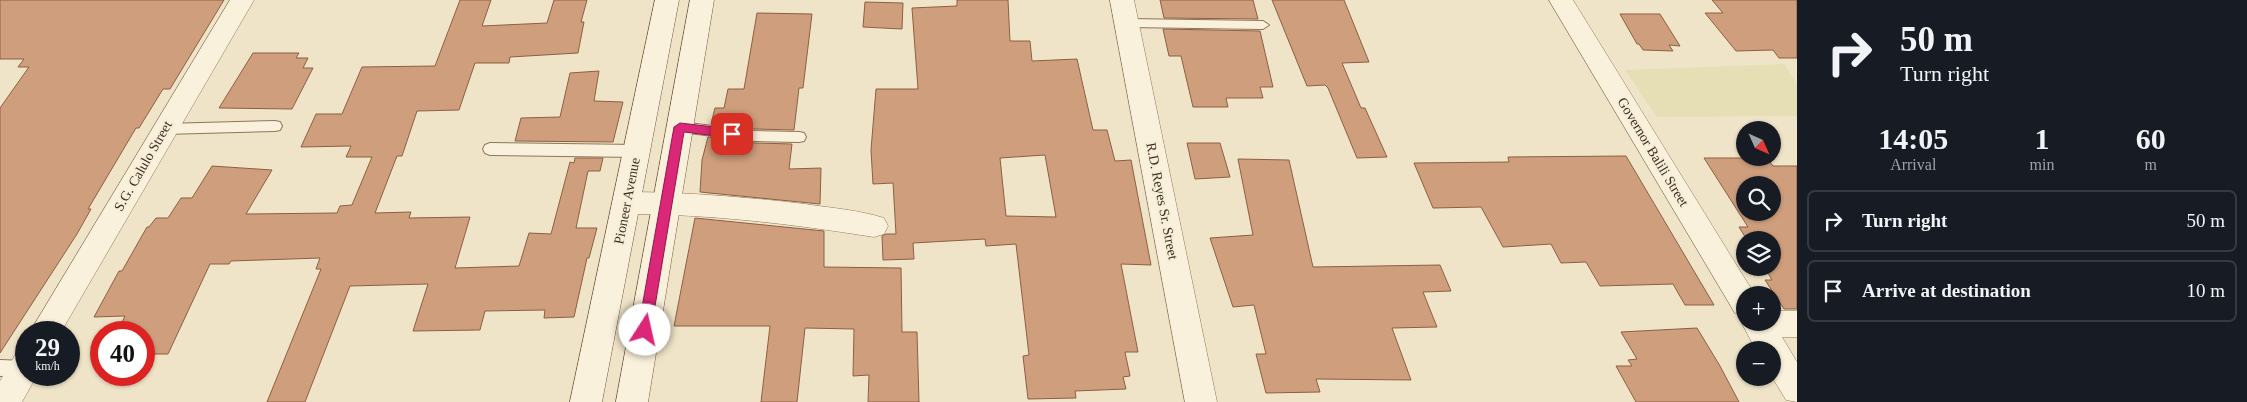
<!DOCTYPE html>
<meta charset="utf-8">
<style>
body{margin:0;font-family:"Times New Roman",serif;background:#242831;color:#f1f3f6;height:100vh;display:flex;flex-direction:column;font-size:19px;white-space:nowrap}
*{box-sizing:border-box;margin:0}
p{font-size:16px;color:#9ea1a6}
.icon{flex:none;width:28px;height:28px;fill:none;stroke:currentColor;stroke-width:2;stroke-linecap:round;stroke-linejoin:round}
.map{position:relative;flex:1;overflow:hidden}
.side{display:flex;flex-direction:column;background:#171b24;width:450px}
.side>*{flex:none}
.hud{background:#171b24;color:#f1f3f6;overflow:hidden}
.needle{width:32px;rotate:135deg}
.fabs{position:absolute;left:1736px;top:121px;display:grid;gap:10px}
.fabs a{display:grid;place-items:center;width:45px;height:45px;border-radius:50%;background:#171b24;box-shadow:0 1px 4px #0004;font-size:25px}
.speed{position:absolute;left:15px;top:321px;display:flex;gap:10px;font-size:25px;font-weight:700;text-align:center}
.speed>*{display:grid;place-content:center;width:65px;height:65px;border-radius:50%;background:#171b24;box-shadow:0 1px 4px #0004;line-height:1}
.speed small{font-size:12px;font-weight:400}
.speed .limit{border:8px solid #d22;background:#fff;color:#111}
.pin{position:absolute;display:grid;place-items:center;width:42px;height:42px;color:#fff;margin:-21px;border-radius:10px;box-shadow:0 2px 8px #0006}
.me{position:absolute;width:55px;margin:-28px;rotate:10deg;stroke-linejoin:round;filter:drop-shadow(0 0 4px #0008)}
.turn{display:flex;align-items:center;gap:18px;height:105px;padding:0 20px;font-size:22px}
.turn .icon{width:65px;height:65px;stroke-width:2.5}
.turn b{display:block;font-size:35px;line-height:42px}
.eta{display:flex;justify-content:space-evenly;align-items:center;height:85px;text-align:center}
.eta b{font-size:30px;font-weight:800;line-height:35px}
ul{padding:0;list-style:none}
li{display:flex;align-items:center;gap:15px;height:62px;margin:0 10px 8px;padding:0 10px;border:2px solid #363941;border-radius:8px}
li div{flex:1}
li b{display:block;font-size:19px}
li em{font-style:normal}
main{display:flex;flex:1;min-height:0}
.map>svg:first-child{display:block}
</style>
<main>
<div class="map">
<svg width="1797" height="402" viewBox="0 0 1797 402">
<rect width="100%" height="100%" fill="#f0e4c8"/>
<path fill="#e6deb5" d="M 1784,64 L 1797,84 L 1797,116 L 1657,117 L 1625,70 Z"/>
<g fill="#cf9f7d" stroke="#8d5f41" fill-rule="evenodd">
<path d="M 0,0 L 224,0 L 170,89 L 163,89 L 139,128 L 136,128 L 88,209 L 91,209 L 77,234 L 0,353 L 0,108 L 29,67 L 18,67 L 24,59 L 0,59 Z"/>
<path d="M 460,0 L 491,0 L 482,26 L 547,23 L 554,0 L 587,0 L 581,22 L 584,22 L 578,53 L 510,57 L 509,63 L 475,63 L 459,110 L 417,111 L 402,156 L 397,156 L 375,213 L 411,212 L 409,218 L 470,217 L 455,268 L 519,266 L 529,233 L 551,234 L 570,162 L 574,163 L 575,158 L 603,158 L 600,171 L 588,171 L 576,228 L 597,228 L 589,258 L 587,258 L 574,317 L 544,318 L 545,310 L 485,311 L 480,330 L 413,331 L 428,284 L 350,286 L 305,402 L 267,402 L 321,269 L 316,269 L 320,258 L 231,261 L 229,264 L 210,264 L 168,354 L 144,354 L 144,332 L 117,332 L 125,316 L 94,317 L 119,271 L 122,271 L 147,227 L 149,227 L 156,218 L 168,218 L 181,198 L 192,198 L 212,166 L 272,170 L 246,214 L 337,213 L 340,206 L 352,205 L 372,157 L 346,157 L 351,146 L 301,147 L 316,114 L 342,114 L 362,67 L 435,66 Z"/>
<path d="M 957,0 L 1008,0 L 1010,41 L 1030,41 L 1032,61 L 1077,59 L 1093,130 L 1107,130 L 1115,161 L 1131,160 L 1151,265 L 1121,264 L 1138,352 L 1125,352 L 1130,376 L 1123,377 L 1126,389 L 1075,391 L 1076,398 L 1028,399 L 1023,356 L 1029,355 L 1016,244 L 986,246 L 985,239 L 913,243 L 914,259 L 883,260 L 882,236 L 886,234 L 896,234 L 893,183 L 873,184 L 871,150 L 876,89 L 918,89 L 912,8 L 957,6 ZM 1045,155 L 1056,217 L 1006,216 L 1000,158 Z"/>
<path d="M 1160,0 L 1253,0 L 1258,19 L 1164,18 Z"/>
<path d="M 1272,0 L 1344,0 L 1369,62 L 1342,63 L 1361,108 L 1365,108 L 1387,157 L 1357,158 L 1328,88 L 1325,85 L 1307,86 Z"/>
<path d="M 1712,0 L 1797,0 L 1797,58 L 1779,58 L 1773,50 L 1736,51 L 1705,13 L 1723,13 Z"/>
<path d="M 865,2 L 903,3 L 902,29 L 863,27 Z"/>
<path d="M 757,13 L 812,14 L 803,88 L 799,88 L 794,130 L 755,129 L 711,124 L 715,108 L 724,108 L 728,89 L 744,89 Z"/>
<path d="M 1620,14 L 1660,14 L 1680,46 L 1669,45 L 1673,51 L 1643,50 L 1639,44 L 1637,44 Z"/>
<path d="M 1163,29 L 1260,31 L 1273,87 L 1260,87 L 1263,98 L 1226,98 L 1228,107 L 1193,107 L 1181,56 L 1169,56 Z"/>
<path d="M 253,53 L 299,53 L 296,58 L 308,58 L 303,68 L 313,68 L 292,109 L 219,108 Z"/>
<path d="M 599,71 L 594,101 L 623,102 L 613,142 L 515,141 L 521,118 L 560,117 L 570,73 Z"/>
<path d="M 708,137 L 755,143 L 792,144 L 789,169 L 821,168 L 820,204 L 700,192 L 702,160 Z"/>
<path d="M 1187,143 L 1220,143 L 1230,177 L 1195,179 Z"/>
<path d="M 1626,156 L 1714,305 L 1685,305 L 1673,284 L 1600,286 L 1586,262 L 1561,263 L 1551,244 L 1503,247 L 1481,207 L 1433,208 L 1414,163 L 1509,162 L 1508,157 Z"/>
<path d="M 1704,158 L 1767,158 L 1773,166 L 1797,166 L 1797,309 L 1784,309 L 1765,280 L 1772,280 L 1765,268 L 1772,268 L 1772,240 L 1747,240 L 1739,227 L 1748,227 ZM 1745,185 L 1772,185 L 1772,212 L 1745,212 Z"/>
<path d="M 1238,159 L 1289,160 L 1313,267 L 1440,265 L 1451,291 L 1423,292 L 1437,327 L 1392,328 L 1411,380 L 1316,379 L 1320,392 L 1266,393 L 1256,354 L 1266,354 L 1254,305 L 1233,307 L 1210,238 L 1253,235 Z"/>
<path d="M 695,218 L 824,231 L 824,267 L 901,268 L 902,332 L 917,332 L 919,402 L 868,402 L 869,375 L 853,376 L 854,329 L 805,328 L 797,402 L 761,402 L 770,326 L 674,326 Z"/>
<path d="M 1697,328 L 1720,366 L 1739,402 L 1636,402 L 1616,366 L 1632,366 L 1628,360 L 1637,359 L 1621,332 Z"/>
</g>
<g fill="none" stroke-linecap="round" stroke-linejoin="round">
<defs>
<g id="lane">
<path d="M 1128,19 L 1263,21 L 1269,25 L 1263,29 L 1128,27 L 1122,23 Z"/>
<path d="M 275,121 L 280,122 L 282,126 L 280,130 L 275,131 L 164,134 L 159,133 L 157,129 L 159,125 L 164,124 Z"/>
<path d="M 680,122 L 755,131 L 799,132 L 804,133 L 806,137 L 804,141 L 799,142 L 755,141 L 680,132 L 675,131 L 673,127 L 675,123 Z"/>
<path d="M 490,143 L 637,145 L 642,147 L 644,151 L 642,155 L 637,157 L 490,155 L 485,153 L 483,149 L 485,145 Z"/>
<path d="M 0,360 L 26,361 L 27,375 L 0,376 Z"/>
</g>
<g id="street">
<path d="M 230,0 L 254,0 L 61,332 L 30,332 Z"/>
<path d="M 1110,0 L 1134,0 L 1217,402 L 1185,402 Z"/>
<path d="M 1549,0 L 1573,0 L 1755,295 L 1745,295 L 1745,322 L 1772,322 L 1772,311 L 1797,311 L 1797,337 L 1782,337 L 1797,362 L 1797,402 L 1786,400 L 1772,377 L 1772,350 L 1756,350 L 1741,322 L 1744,316 L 1735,313 Z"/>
<path d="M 626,192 C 686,192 745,197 805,204 C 831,208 859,210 884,218 L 888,226 L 884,234 L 874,237 C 792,224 710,214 626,214 L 616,211 L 612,203 L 616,195 Z"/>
<path d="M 26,351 L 26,375 L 37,375 L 22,402 L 0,402 L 0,381 L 15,355 Z"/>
</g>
<g id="secondary">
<path d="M 655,0 L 679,0 L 602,402 L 570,402 Z"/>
<path d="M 690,0 L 714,0 L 648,402 L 616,402 Z"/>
</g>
</defs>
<use href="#lane" stroke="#8d765c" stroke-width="2"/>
<use href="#street" stroke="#8d765c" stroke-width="1"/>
<use href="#secondary" stroke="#6f573f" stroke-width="1"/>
<use href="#lane" fill="#faf1dc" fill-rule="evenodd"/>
<use href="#street" fill="#faf1dc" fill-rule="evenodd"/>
<use href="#secondary" fill="#faf1dc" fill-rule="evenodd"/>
</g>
<path fill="#db2777" stroke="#8e194d" d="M 680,123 L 732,129 L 738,134 L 732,138 L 684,132 L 651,330 L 649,334 L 645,335 L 640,334 L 638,330 L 674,127 Z"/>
<g text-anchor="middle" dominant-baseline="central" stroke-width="4.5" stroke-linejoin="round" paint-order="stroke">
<g font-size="14" fill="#3d2e20" stroke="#f7eed8">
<text transform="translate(1653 152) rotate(59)">Governor Balili Street</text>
<text transform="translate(143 166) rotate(-60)">S.G. Calulo Street</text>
<text transform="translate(627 201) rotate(-79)">Pioneer Avenue</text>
<text transform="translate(1162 201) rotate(79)">R.D. Reyes Sr. Street</text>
</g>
</g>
</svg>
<div class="fabs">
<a><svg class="needle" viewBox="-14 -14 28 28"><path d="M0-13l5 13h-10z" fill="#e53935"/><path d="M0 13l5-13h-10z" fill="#9ea1a6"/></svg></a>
<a><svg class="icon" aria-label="search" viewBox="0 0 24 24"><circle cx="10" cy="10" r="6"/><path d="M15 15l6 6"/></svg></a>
<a><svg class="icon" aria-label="layers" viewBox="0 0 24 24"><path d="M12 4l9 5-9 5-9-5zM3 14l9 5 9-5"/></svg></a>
<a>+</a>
<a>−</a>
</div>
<div class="speed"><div>29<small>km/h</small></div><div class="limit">40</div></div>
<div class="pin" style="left:732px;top:134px;background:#d93025"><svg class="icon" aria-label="arrive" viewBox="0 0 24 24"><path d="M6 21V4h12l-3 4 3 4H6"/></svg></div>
<svg class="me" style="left:645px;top:330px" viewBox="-20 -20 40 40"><circle r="19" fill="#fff"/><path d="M0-13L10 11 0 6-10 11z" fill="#db2777"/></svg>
</div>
<section class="side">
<div class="hud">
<div class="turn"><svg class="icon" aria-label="right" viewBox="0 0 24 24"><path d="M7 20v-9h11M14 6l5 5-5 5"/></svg><div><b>50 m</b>Turn right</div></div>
</div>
<div class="eta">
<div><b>14:05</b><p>Arrival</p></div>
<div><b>1</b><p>min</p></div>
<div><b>60</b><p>m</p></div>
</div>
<ul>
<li><svg class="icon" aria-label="right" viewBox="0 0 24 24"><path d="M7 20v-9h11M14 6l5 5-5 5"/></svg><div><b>Turn right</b></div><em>50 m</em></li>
<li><svg class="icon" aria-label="arrive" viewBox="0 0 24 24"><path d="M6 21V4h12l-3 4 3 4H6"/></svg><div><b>Arrive at destination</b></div><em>10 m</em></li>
</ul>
</section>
</main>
